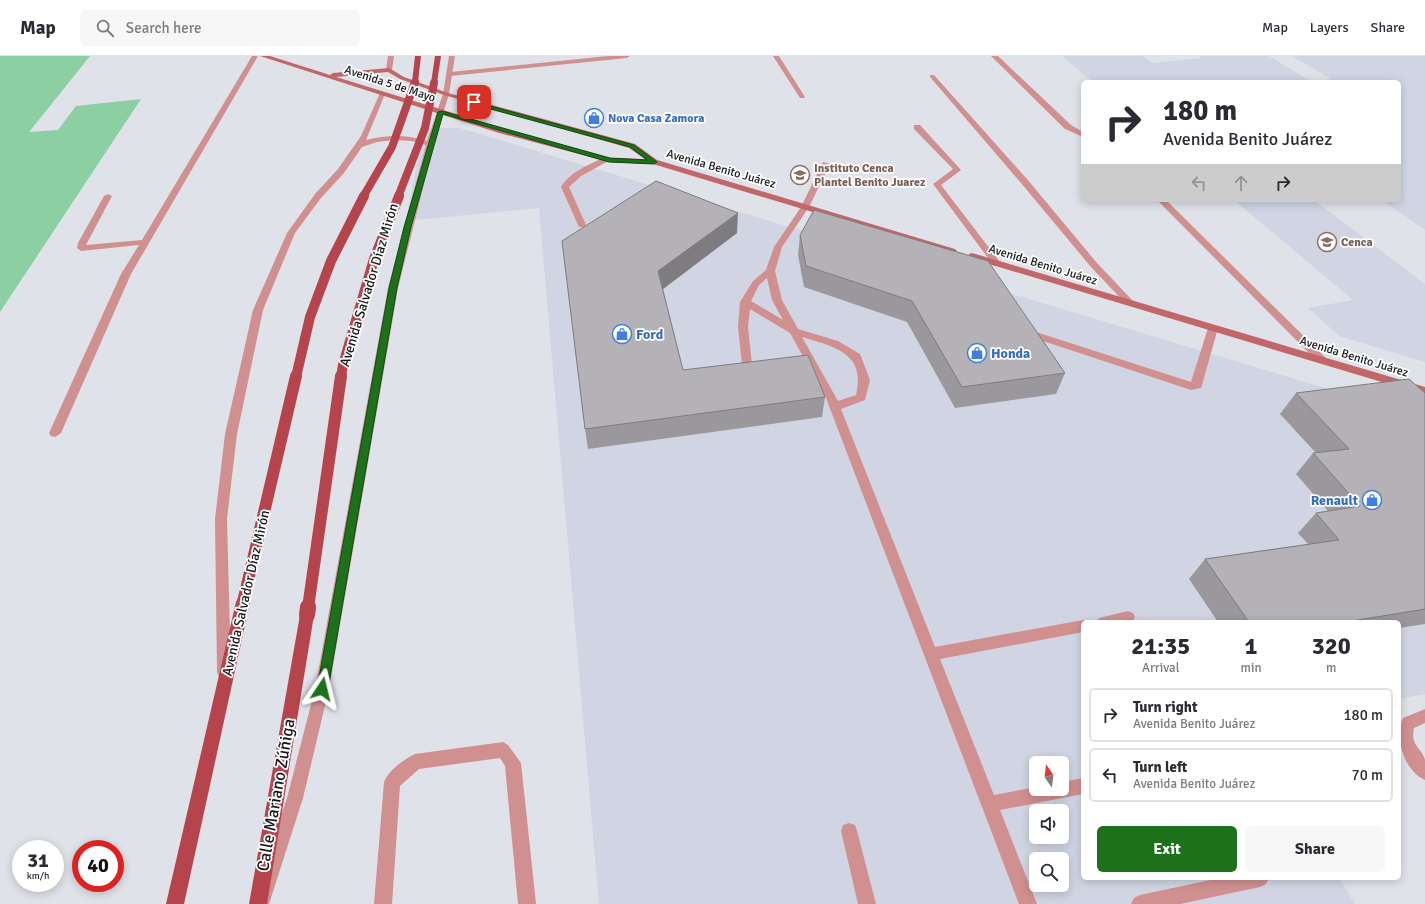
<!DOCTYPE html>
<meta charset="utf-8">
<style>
body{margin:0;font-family:Signika,sans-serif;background:#f7f7f7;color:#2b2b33;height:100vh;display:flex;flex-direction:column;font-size:15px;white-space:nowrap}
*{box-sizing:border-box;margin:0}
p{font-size:13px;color:#7c7c81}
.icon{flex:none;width:22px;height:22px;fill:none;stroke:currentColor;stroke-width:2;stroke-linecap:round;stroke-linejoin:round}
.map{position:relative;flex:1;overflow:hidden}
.side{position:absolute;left:1081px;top:564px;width:320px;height:260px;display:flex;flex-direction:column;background:#fff;border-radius:6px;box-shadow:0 2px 10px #0003}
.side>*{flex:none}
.banner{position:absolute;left:1081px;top:24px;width:320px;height:122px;border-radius:6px;box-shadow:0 2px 10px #0003;background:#fff;color:#2b2b33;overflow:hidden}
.needle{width:26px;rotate:346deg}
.fabs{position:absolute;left:1029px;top:700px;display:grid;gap:8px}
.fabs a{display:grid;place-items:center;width:40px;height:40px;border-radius:6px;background:#fff;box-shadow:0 2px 10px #0003;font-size:20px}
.speed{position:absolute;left:12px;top:784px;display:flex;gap:8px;font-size:20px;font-weight:700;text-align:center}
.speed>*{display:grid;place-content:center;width:52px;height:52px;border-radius:50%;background:#fff;box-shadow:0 2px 10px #0003;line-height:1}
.speed small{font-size:10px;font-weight:400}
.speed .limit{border:6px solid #d22;background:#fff;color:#111}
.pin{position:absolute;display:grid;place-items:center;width:34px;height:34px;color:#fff;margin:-17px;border-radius:8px;box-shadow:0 2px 6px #0006}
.me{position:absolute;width:44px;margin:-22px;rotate:10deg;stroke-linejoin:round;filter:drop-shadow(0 0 3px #0008)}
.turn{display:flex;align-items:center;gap:14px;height:84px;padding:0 16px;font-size:18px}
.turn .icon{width:52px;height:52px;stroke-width:2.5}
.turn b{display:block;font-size:28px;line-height:34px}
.lanes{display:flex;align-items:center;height:38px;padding:0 16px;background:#0003;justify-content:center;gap:20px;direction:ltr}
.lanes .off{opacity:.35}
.eta{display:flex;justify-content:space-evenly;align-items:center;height:68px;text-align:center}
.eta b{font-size:24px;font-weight:700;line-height:28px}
.button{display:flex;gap:8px;margin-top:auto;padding:8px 16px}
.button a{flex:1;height:46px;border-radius:6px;background:#1e711b;color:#fff;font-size:16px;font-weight:700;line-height:46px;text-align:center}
.button a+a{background:#f7f7f7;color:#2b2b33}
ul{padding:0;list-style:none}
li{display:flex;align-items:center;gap:12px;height:54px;margin:0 8px 6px;padding:0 8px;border:2px solid #e1e1e2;border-radius:6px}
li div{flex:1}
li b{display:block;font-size:15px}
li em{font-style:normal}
header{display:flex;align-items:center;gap:24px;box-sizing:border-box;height:56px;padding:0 20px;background:#fff;border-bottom:1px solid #e1e1e2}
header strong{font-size:19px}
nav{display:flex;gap:22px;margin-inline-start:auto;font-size:14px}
.search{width:280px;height:36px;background:#f7f7f7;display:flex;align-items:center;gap:10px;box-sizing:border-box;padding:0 14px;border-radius:6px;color:#7c7c81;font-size:15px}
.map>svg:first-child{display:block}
</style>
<header>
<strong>Map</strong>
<div class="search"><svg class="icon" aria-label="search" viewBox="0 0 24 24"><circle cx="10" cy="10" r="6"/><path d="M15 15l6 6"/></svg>Search here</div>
<nav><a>Map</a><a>Layers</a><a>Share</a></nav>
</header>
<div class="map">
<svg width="1425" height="848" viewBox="0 0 1425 848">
<rect width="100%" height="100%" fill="#e0e2e9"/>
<g fill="#d1d5e3" fill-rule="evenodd">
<path d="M 1062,0 L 1143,0 L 1152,7 L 1202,2 L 1199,0 L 1269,0 L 1312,26 L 1331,23 L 1292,0 L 1425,0 L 1425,174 L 1382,144 L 1399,144 L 1399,26 L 1093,26 Z"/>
<path d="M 437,72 L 460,72 L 1425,362 L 1425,638 L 1399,643 L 1399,566 L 1083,566 L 1083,822 L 1339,822 L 1355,848 L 599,848 L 539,152 L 406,165 L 422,79 ZM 1036,707 L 1062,707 L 1062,733 L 1036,733 ZM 1036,755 L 1062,755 L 1062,781 L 1036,781 ZM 1036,803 L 1062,803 L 1062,829 L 1036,829 Z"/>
<path d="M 1234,144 L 1314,144 L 1425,228 L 1425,306 L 1339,280 L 1308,252 L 1353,244 Z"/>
</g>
<path fill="#8bcfa2" d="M 0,0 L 90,0 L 29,76 L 58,74 L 76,50 L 141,43 L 0,256 Z"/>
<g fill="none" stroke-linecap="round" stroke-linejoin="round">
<g fill="#d09090" fill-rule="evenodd">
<path d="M 252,0 L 258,0 L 131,218 L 61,377 L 55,381 L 51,380 L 49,377 L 121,218 L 139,189 L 81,195 L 77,192 L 78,187 L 104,140 L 108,138 L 112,140 L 86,189 L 142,184 Z"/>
<path d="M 773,0 L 779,0 L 805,41 L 804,42 L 800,42 Z"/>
<path d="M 991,0 L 998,0 L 1071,69 L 1083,76 L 1083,81 L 1065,73 Z"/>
<path d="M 930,19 L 934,19 L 1027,123 L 1097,207 L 1133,245 L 1135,247 L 1133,249 L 1127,249 L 1091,211 L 1021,127 L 930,21 Z"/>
<path d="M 914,69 L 920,69 L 961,114 L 941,129 L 1000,206 L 1000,210 L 994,210 L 933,128 L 953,113 L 914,73 Z"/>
<path d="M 605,101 L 612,103 L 581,120 L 569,131 L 586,169 L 585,171 L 579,171 L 561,131 C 571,115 589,109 605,101 Z"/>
<path d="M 823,106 L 830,108 L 809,151 L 782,191 L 775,215 L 782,244 L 798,273 L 838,285 L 860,298 L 870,324 L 865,344 L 841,353 L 935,591 L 1083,564 L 1088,566 L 1083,566 L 1083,576 L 940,603 L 994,739 L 1036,731 L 1036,733 L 1062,733 L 1062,726 L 1083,722 L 1083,738 L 1000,754 L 1037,848 L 1019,848 L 826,342 L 790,277 L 750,253 L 748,271 L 753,318 L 748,322 L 743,318 L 738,271 L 740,246 L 753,225 L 766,214 L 774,191 L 801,151 ZM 767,222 L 772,244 L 783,264 L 751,245 L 759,229 ZM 802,281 C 835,291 866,297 856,339 L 838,345 Z"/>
<path d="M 1157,144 L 1166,144 L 1327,303 L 1328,305 L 1327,307 L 1319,307 Z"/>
<path d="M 1213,269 L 1218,272 L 1202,329 L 1201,332 L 1191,334 L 1022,278 L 1021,276 L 1022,274 L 1030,274 L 1191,326 L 1208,272 Z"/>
<path d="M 1128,555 L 1133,557 L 1135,561 L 1133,565 L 1097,566 L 1099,562 Z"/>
<path d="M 503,686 L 508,689 L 521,707 L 536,848 L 518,848 L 505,710 L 500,702 L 419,713 L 400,730 L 392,848 L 374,848 L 384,726 C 388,715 404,703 415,698 Z"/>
<path d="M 849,767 L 855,769 L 857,775 L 876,848 L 858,848 L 841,775 L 843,769 Z"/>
<path d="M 1220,822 L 1269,822 L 1266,828 L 1260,831 L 1180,848 L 1131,848 L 1134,842 L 1140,839 Z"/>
</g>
<g fill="#d09090" fill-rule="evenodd">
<path d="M 608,0 L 630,0 L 627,2 L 450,20 L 447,18 L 450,16 Z"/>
<path d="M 1425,653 L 1425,667 L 1414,672 C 1410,691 1422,691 1425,704 C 1425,710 1425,718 1425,724 C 1404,715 1394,681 1403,662 Z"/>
</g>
<g fill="#d09090" fill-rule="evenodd">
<path d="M 388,0 L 394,0 L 392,14 L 389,16 L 386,14 Z"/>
<path d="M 449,0 L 455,0 L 449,38 L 434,88 L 398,232 L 329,633 L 303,742 L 269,848 L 251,848 L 287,742 L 315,633 L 388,232 L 426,89 L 412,85 L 394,84 L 377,86 L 362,91 L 344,117 L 321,142 L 295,177 L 263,254 L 237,378 L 227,463 L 231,616 L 229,621 L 224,623 L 219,621 L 217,616 L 215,463 L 225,378 L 253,254 L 287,177 L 315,138 L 338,113 L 361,80 L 380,37 L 385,38 L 366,84 C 387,79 406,78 427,85 L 443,38 Z"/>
</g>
<g fill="#c16669" fill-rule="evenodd">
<path d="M 260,0 L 270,0 L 330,19 L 333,17 L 389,12 L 404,21 L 448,37 L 635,88 L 657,104 L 955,193 L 957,195 L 952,198 L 949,197 L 653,108 L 609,106 L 499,77 ZM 388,16 L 400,23 L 444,39 L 629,92 L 645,103 L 609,102 L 505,73 L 336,21 Z"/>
<path d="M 972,197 L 1425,331 L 1425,339 L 969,202 L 969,198 Z"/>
</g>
<g fill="#b5444c" fill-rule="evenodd">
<path d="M 415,0 L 421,0 L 418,26 L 415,28 L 412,26 Z"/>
<path d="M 435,0 L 441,0 L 437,27 L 434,29 L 431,27 Z"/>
<path d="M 243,540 L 248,542 L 250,546 L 184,848 L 166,848 L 236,546 L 238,542 Z"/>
<path d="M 307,553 L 312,555 L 314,559 L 267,848 L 249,848 L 300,559 L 302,555 Z"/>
</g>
<g stroke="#b5444c" stroke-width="8">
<path d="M 363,141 L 392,91 L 415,26"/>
<path d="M 398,141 L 425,72 L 434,27"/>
</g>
<g stroke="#b5444c" stroke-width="10">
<path d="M 296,321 L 310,261 L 331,205 L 364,140"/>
<path d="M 341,321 L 343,309 L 374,203 L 399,140"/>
</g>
<g stroke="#b5444c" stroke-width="12">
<path d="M 243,546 L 296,320"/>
<path d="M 308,552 L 341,320"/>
</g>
<path stroke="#b5444c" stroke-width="16" d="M 307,559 L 308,551"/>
</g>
<g fill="#9b989d">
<path d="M 737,177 L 663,233 L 683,314 L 825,341 L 822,361 L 588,393 L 585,373 L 562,185 Z"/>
<path d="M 800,179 L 1065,317 L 1056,338 L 955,352 L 907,266 L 804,231 L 798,199 Z"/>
<path d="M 1296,337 L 1425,337 L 1425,568 L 1399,572 L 1399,566 L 1218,566 L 1189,523 L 1205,503 L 1308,488 L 1298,477 L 1316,457 L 1328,455 L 1296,418 L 1313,397 L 1316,397 L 1280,358 Z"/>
</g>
<path fill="#7e7c80" d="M 738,157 L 737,177 L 659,236 L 658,215 Z"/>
<g fill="#b4b1b7" stroke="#7e7c80">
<path d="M 656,125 L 738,157 L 658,215 L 683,314 L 808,299 L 825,341 L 585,373 L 562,185 Z"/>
<path d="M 814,154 L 988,205 L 1065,317 L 962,331 L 912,245 L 806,210 L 800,179 Z"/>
<path d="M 1409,323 L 1425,337 L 1425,553 L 1346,566 L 1249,566 L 1205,503 L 1339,484 L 1316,457 L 1360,450 L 1313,397 L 1349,393 L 1296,337 Z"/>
</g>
<path fill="#1e711b" stroke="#144912" d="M 472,45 L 634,89 L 657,106 L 654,108 L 609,106 L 443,58 L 411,171 L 397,232 L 328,633 L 326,637 L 322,639 L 318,637 L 317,633 L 389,232 L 404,171 L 438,56 L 442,55 L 610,102 L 647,104 L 630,91 L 472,48 Z"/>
<defs>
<symbol id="shop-ring" viewBox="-11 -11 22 22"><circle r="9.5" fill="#fff" stroke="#3f7fe0" stroke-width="1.5"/><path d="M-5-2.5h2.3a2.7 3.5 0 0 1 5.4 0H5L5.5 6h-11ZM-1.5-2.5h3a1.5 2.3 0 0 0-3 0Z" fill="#3f7fe0"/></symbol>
<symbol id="school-ring" viewBox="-11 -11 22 22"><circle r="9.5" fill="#fff" stroke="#8d6e63" stroke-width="1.5"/><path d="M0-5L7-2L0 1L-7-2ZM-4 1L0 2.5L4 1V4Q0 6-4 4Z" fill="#8d6e63"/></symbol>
</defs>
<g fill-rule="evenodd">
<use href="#shop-ring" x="583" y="51" width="22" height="22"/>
<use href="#school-ring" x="789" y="108" width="22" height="22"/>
<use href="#school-ring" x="1316" y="175" width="22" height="22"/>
<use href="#shop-ring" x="611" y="267" width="22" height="22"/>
<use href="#shop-ring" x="966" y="286" width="22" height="22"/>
<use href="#shop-ring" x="1361" y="433" width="22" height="22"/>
</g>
<g text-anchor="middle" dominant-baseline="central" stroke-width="3.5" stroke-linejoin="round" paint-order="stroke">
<g font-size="12" fill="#16171a" stroke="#fff">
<text transform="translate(390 28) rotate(18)">Avenida 5 de Mayo</text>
<text transform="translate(721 113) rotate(16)">Avenida Benito Juárez</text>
<text transform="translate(1043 209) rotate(17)">Avenida Benito Juárez</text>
<text transform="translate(1354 301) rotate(17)">Avenida Benito Juárez</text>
</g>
<g font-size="12" font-weight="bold" fill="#366cbe" stroke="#fff" text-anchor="start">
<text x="608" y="62">Nova Casa Zamora</text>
</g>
<g font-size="12" font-weight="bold" fill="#785e54" stroke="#fff" text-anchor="start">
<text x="814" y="112">Instituto Cenca<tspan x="814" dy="14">Plantel Benito Juarez</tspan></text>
<text x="1341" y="186">Cenca</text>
</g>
<g font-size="14" fill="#16171a" stroke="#fff">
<text transform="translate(369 229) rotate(-73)">Avenida Salvador Díaz Mirón</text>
<text transform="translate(246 537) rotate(-77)">Avenida Salvador Díaz Mirón</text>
</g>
<g font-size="14" font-weight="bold" fill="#366cbe" stroke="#fff" text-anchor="start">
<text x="636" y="278">Ford</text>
<text x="991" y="297">Honda</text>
<text x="1358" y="444" text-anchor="end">Renault</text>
</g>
<g font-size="17" fill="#16171a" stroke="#fff">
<text transform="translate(276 739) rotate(-80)">Calle Mariano Zúñiga</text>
</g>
</g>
</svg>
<div class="fabs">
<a><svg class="needle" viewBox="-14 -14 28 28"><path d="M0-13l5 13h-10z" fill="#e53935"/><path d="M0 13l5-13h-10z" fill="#7c7c81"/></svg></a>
<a><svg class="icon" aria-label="sound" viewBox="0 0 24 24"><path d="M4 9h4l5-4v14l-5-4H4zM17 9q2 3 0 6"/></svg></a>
<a><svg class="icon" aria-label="search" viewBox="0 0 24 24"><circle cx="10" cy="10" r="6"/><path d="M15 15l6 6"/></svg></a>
</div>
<div class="speed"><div>31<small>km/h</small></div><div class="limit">40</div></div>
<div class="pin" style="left:474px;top:46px;background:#d93025"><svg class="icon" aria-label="arrive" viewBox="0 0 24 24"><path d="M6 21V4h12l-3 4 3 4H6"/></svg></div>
<svg class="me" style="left:322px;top:633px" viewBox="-20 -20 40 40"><path d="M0-17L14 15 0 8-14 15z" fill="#1e711b" stroke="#fff" stroke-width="4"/></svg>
<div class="banner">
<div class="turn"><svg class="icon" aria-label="right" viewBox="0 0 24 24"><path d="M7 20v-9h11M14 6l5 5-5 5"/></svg><div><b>180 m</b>Avenida Benito Juárez</div></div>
<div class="lanes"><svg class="icon off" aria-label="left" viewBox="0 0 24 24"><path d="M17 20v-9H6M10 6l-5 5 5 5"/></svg><svg class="icon off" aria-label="ahead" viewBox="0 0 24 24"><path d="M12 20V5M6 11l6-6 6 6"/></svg><svg class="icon" aria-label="right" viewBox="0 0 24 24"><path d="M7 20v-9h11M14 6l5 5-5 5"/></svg></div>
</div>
<section class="side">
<div class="eta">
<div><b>21:35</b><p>Arrival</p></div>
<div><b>1</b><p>min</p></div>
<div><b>320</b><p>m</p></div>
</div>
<ul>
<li><svg class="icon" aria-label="right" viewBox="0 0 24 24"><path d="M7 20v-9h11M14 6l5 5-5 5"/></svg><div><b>Turn right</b><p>Avenida Benito Juárez</p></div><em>180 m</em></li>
<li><svg class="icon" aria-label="left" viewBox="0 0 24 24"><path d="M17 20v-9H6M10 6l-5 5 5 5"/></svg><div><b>Turn left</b><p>Avenida Benito Juárez</p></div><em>70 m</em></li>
</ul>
<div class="button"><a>Exit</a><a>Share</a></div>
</section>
</div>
